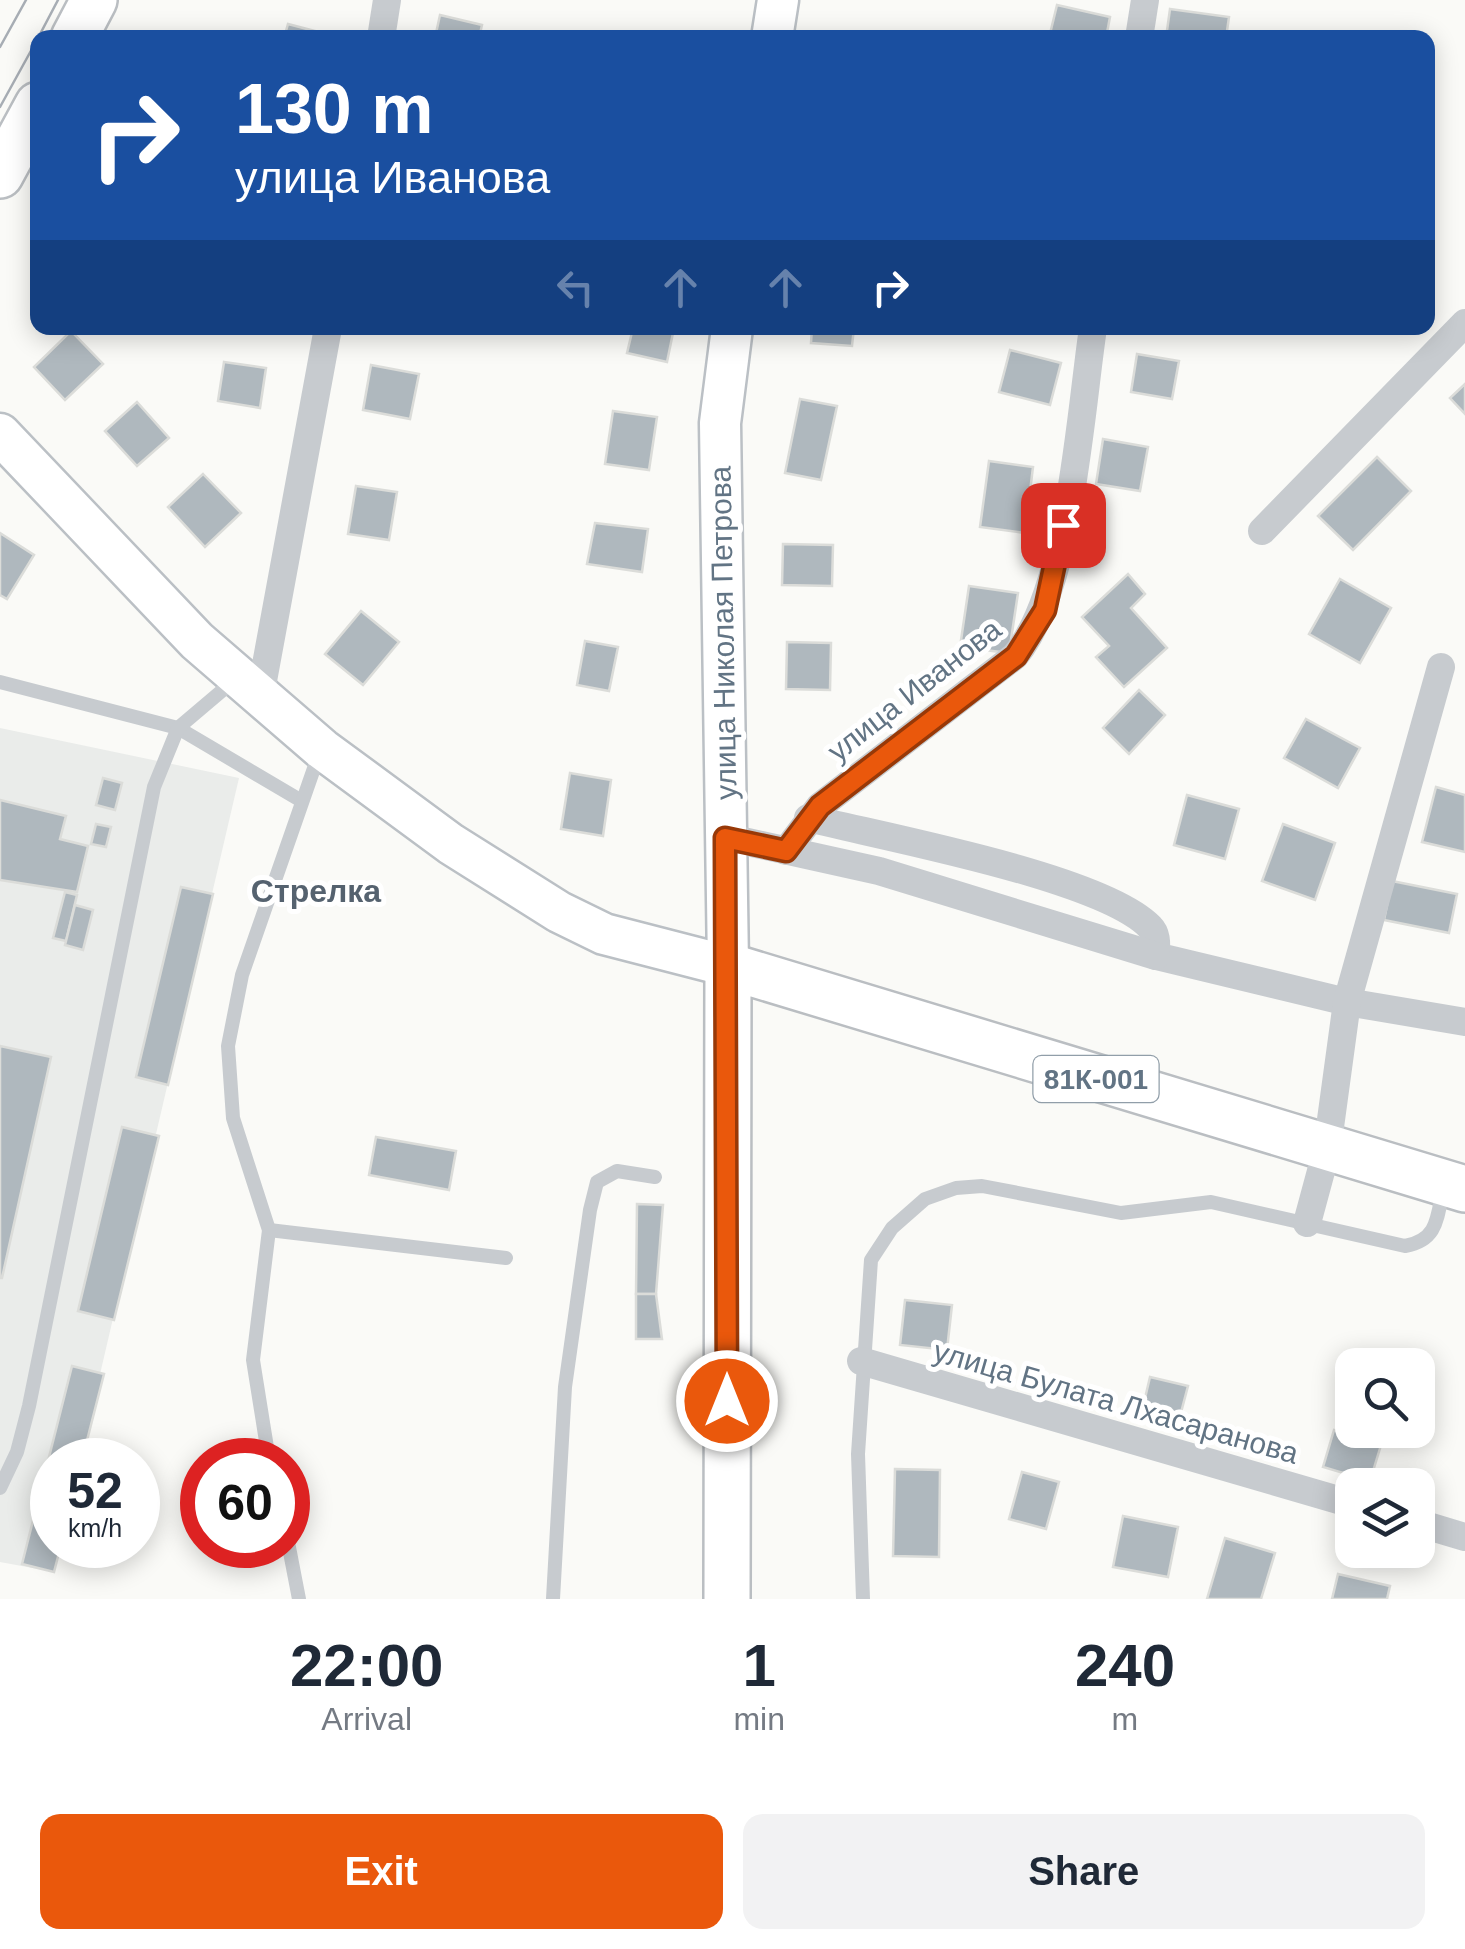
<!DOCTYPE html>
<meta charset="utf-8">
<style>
body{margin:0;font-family:Arial,sans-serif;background:#f2f2f3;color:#1f2937;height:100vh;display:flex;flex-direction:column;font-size:38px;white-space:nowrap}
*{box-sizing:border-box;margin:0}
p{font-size:32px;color:#747a83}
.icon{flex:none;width:55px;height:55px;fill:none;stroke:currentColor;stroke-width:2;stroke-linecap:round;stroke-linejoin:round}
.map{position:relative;height:1599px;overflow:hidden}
.details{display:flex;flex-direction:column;background:#fff;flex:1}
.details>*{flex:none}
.guide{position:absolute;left:30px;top:30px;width:1405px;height:305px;border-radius:20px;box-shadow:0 5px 25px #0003;background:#1a4fa0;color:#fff;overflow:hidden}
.tools{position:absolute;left:1335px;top:1348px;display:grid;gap:20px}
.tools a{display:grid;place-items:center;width:100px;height:100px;border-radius:20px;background:#fff;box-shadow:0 5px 25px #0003;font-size:50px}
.speed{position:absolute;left:30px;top:1438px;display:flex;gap:20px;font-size:50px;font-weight:700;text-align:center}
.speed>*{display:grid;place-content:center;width:130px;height:130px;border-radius:50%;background:#fff;box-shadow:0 5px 25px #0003;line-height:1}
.speed small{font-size:25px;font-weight:400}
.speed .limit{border:15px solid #d22;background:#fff;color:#111}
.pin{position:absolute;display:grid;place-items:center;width:85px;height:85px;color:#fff;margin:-42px;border-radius:20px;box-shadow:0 5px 15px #0006}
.me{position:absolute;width:110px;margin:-55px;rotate:0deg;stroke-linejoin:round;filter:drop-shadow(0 0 8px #0008)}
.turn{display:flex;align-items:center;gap:35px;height:210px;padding:0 40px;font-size:45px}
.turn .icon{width:130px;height:130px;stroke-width:2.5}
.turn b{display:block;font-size:70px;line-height:85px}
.lanes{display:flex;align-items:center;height:95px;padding:0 40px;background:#0003;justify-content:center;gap:50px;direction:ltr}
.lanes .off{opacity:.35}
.eta{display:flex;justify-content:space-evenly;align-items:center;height:170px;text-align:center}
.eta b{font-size:60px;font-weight:600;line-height:70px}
.primary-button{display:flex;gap:20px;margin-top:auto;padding:20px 40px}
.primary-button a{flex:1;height:115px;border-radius:20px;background:#ea580c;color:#fff;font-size:40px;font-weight:600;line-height:115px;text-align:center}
.primary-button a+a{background:#f2f2f3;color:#1f2937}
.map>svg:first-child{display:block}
</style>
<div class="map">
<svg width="1465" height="1599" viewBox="0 0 1465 1599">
<rect width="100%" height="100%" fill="#fafaf7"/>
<path fill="#eaecea" d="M 0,728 L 239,778 L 80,1460 L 52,1460 L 52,1545 L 60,1545 L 54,1572 L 0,1562 Z"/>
<g fill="#afb8be" stroke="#dbdcd9" stroke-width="2.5">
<path d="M 1057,5 L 1110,17 L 1106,38 L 1049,38 Z"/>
<path d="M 1170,9 L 1229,17 L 1226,38 L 1166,38 Z"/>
<path d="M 440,15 L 482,25 L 479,38 L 435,38 Z"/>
<path d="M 288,24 L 326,34 L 325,38 L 284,38 Z"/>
<path d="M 633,328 L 674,328 L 667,362 L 627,353 Z"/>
<path d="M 812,328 L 854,328 L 852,346 L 811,343 Z"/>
<path d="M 71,331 L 103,364 L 65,400 L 34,367 Z"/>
<path d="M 1010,350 L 1061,363 L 1050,405 L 999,392 Z"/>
<path d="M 1137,354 L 1179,361 L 1172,399 L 1131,392 Z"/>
<path d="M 224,362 L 266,368 L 260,408 L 218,401 Z"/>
<path d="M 371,365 L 419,374 L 410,419 L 363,410 Z"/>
<path d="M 1465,384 L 1465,414 L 1450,398 Z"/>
<path d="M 800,399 L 837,406 L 821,480 L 785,473 Z"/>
<path d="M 137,402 L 169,438 L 137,466 L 105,431 Z"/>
<path d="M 613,411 L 657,417 L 649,470 L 605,464 Z"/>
<path d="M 1103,439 L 1148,447 L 1140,491 L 1096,484 Z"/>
<path d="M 1377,457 L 1411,491 L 1353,550 L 1318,516 Z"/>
<path d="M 989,461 L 1033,467 L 1025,533 L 980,527 Z"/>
<path d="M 203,474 L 241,513 L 205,547 L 168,507 Z"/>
<path d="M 356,486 L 397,492 L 389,540 L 348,534 Z"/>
<path d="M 595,523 L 648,529 L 642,572 L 587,564 Z"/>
<path d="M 0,533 L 34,555 L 7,599 L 0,595 Z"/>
<path d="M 783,544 L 833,545 L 832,586 L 782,585 Z"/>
<path d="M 1128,574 L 1145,594 L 1131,608 L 1167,648 L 1124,687 L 1096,657 L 1109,646 L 1082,617 Z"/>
<path d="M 1340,579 L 1391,608 L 1360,663 L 1309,634 Z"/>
<path d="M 969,586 L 1018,593 L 1009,653 L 960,647 Z"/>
<path d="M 361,611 L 399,642 L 363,685 L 325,654 Z"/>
<path d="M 585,641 L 618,647 L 609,691 L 577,685 Z"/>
<path d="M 787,642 L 831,643 L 830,690 L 786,689 Z"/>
<path d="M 1139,690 L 1165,715 L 1129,754 L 1103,728 Z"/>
<path d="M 1306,719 L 1360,748 L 1338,788 L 1284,758 Z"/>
<path d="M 570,773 L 611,780 L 603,836 L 561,829 Z"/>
<path d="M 103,778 L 122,783 L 115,810 L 96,805 Z"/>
<path d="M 1436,787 L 1465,795 L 1465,852 L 1422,842 Z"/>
<path d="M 1187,795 L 1239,809 L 1225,859 L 1174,845 Z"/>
<path d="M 0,800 L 66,816 L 60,839 L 88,846 L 77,892 L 0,880 Z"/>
<path d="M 96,824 L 111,827 L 106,847 L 91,844 Z"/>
<path d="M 1283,824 L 1335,843 L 1315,900 L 1262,881 Z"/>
<path d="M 1392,881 L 1457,894 L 1449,933 L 1384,920 Z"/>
<path d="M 181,887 L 213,894 L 168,1085 L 136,1077 Z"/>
<path d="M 65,892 L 77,895 L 66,941 L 53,938 Z"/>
<path d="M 75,905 L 93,910 L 83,950 L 65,945 Z"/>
<path d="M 0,1046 L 51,1057 L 2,1278 L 0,1278 Z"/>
<path d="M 122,1127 L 159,1136 L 114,1320 L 78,1311 Z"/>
<path d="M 376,1137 L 456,1151 L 449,1190 L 369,1175 Z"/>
<path d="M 637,1204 L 663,1205 L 656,1294 L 636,1294 Z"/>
<path d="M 636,1294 L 656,1294 L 662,1339 L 636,1339 Z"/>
<path d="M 905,1300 L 952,1305 L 947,1350 L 900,1345 Z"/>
<path d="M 72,1366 L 104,1374 L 82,1460 L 52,1460 L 52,1545 L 61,1545 L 54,1572 L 22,1564 Z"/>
<path d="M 1150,1377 L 1188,1386 L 1179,1420 L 1142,1411 Z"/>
<path d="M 1334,1430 L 1381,1445 L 1370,1481 L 1323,1467 Z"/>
<path d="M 895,1469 L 940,1470 L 939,1557 L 893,1556 Z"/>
<path d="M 1022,1472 L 1059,1482 L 1046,1529 L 1009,1519 Z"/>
<path d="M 1123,1516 L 1178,1527 L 1168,1577 L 1113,1567 Z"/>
<path d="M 1225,1538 L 1275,1553 L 1261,1599 L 1207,1599 Z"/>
<path d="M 1338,1574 L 1390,1586 L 1387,1599 L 1332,1599 Z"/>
</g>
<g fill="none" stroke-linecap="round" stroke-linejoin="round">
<defs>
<g id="secondary">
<path d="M 772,38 L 778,0"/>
<path d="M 0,434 L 197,641 L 322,749 L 451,844 L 559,912 L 604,934 L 728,966 L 720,423 L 732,328"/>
</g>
<g id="primary">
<path d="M 74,38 L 94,0"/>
<path d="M 0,175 L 38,105"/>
<path d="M 727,1599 L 728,966 L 1465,1189"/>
</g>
</defs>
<use href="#secondary" stroke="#bbc0c5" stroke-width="45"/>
<use href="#primary" stroke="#babec2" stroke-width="50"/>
<g stroke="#c7cbcf" stroke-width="14">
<path d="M 0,682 L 178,728 L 300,800"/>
<path d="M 269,1230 L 506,1258"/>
<path d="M 269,1460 L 253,1360 L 269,1230 L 233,1118 L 228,1046 L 242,975 L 319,754"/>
<path d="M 0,1488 L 17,1452 L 29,1406 L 154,787 L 178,728 L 237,678"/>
<path d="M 288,1542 L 299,1599"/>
<path d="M 553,1599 L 565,1387 L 590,1210 L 597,1182 L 617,1171 L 655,1177"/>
<path d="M 863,1599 L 858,1454 L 871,1260 L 892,1228 L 925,1199 L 956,1188 L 982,1186 L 1121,1213 L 1211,1202 L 1405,1246 C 1438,1240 1437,1218 1443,1189"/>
</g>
<g stroke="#c7cbcf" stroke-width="28">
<path d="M 381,38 L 387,0"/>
<path d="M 1139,38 L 1145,0"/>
<path d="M 1262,531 L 1465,323"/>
<path d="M 260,697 L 328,328"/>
<path d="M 808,818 C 883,837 1102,877 1150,927 C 1158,935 1156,946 1156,956 L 1347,1002 L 1465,1022"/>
<path d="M 725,837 L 879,871 L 1156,956"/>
<path d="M 786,851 L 820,806 L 1015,656 C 1070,591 1080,415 1093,328"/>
<path d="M 1307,1223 L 1327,1149 L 1347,1002 L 1441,667"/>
<path d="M 861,1361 L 1352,1504"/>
<path d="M 1418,1523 L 1465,1537"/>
</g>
<use href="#secondary" stroke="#fff" stroke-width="40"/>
<use href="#primary" stroke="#fff" stroke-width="45"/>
<g stroke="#a7adb4" stroke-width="2.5">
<path d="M 38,38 L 58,0"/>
<path d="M 0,47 L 26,0"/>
<path d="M 0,107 L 38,38"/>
</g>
</g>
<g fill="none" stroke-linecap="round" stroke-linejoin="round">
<defs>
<path id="route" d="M 727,1401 L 725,838 L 786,851 L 820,806 L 1016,656 L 1045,610 L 1063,525"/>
</defs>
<use href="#route" stroke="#983908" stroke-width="25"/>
<use href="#route" stroke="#ea580c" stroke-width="18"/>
</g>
<g text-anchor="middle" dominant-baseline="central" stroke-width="10" stroke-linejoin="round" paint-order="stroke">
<rect fill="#fff" stroke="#919ea9" stroke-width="2.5" x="1033.5" y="1056" width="125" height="46" rx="8"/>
<g font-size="28" font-weight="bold" fill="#627484">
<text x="1096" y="1079">81К-001</text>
</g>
<g font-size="30" fill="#627484" stroke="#fff">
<text transform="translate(723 633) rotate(-91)">улица Николая Петрова</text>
<text transform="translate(914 690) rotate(-38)">улица Иванова</text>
<text transform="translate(1116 1402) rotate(16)">улица Булата Лхасаранова</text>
</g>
<g font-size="32" font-weight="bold" fill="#55626f" stroke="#fff">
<text x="316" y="891">Стрелка</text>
</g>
</g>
</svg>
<div class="tools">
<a><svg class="icon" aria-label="search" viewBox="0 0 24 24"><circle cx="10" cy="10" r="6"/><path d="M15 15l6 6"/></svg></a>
<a><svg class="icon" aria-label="layers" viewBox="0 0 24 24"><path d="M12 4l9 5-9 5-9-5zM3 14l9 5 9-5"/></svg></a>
</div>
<div class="speed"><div>52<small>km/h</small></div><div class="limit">60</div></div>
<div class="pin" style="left:1063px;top:525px;background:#d93025"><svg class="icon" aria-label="arrive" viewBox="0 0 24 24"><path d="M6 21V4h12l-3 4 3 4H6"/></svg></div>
<svg class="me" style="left:727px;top:1401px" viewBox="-20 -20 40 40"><circle r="17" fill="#ea580c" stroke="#fff" stroke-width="3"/><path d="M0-11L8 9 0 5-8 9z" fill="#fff"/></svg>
<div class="guide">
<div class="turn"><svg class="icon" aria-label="right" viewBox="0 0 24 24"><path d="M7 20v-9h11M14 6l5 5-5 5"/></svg><div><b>130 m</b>улица Иванова</div></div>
<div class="lanes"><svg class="icon off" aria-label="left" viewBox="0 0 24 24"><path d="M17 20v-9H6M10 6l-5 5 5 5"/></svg><svg class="icon off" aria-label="ahead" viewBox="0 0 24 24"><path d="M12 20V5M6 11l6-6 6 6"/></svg><svg class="icon off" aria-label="ahead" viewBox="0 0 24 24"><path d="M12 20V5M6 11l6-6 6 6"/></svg><svg class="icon" aria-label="right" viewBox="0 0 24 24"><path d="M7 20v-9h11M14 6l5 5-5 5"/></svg></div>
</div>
</div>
<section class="details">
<div class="eta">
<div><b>22:00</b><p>Arrival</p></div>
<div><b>1</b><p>min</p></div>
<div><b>240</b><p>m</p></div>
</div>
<div class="primary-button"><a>Exit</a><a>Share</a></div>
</section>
